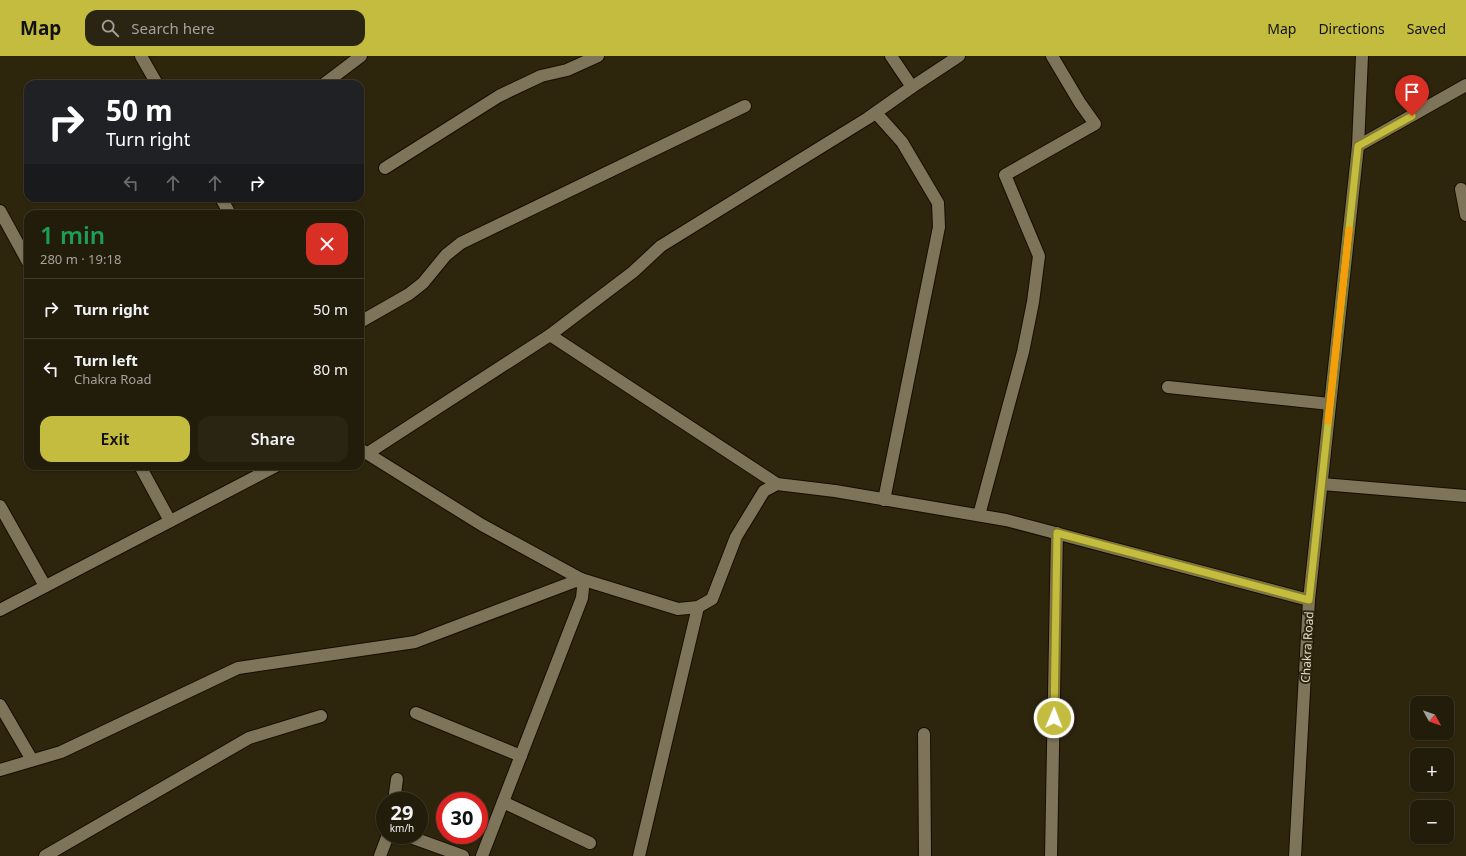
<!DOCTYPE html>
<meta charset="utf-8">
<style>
body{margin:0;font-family:"Noto Sans",sans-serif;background:#2a2513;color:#f1f3f6;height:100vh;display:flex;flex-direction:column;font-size:15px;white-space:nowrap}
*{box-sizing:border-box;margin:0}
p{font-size:13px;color:#a2a19c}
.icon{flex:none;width:22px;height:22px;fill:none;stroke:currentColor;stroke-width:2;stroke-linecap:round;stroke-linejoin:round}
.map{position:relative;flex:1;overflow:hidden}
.details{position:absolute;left:24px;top:154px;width:340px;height:260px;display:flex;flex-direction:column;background:#221c0a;border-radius:12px;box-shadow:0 1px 3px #0004,0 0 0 1px #3f3a2b}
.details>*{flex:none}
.top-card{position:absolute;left:24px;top:24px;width:340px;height:122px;border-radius:12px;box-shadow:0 1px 3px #0004,0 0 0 1px #3f3a2b;background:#202124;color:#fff;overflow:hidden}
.needle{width:26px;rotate:130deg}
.fabs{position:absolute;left:1410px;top:640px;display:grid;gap:8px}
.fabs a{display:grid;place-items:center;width:44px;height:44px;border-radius:8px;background:#221c0a;box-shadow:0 1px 3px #0004,0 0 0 1px #3f3a2b;font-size:20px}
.speed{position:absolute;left:376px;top:736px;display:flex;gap:8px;font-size:20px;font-weight:700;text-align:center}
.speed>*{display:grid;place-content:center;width:52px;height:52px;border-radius:50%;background:#221c0a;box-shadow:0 1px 3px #0004,0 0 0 1px #3f3a2b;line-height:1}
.speed small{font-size:10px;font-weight:400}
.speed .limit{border:6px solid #d22;background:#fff;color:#111}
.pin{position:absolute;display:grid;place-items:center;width:34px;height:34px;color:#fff;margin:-41px -17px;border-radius:50% 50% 50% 0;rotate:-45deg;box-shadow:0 0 4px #0007}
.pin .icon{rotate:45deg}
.me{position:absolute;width:44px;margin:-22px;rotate:1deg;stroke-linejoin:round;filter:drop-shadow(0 0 3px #0008)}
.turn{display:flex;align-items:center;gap:14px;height:84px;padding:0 16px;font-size:18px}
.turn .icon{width:52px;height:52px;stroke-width:2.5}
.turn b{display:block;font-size:28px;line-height:34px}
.lanes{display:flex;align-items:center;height:38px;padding:0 16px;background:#0003;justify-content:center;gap:20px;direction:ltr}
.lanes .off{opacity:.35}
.round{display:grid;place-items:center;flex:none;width:42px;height:42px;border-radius:12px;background:#2a2513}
.headline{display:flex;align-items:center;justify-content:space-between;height:68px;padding:0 16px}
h1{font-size:24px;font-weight:600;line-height:30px;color:#1e9e55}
.button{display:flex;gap:8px;margin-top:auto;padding:8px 16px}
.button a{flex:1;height:46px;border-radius:12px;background:#c4bc3e;color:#111;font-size:16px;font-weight:600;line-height:46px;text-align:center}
.button a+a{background:#2a2513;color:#f1f3f6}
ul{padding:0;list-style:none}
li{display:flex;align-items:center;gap:12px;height:60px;padding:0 16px;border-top:1px solid #3f3a2b}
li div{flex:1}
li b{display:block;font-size:15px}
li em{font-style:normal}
header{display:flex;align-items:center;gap:24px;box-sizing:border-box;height:56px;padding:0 20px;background:#c4bc3e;color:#111}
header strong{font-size:19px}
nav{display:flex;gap:22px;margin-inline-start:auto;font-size:14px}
.search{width:280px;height:36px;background:#2a2513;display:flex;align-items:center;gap:10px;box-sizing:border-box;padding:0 14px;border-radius:12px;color:#a2a19c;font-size:15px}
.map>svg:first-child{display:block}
</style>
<header>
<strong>Map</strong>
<div class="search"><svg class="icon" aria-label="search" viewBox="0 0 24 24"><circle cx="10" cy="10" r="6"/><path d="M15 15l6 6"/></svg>Search here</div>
<nav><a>Map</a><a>Directions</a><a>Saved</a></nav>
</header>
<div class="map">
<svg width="1466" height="800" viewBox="0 0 1466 800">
<rect width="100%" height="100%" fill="#2e250d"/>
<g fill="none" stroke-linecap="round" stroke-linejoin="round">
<defs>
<g id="street">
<path d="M 141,0 L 157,28"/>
<path d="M 891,0 L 912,31"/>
<path d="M 324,28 L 361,0"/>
<path d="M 876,57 L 902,86 L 938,147 L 939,171 L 884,444"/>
<path d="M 1358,90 L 1466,29"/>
<path d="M 385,112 L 499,40 L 541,20 L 567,14 L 598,0"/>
<path d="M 1461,133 L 1466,159"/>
<path d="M 221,142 L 230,158"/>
<path d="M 0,155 L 28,206"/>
<path d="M 360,266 L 409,238 L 423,227 L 446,199 L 461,187 L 745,50"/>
<path d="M 550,279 L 633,216 L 661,190 L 868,62 L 912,31 L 959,0"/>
<path d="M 1168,331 L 1330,348"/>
<path d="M 368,397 L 550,279 L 777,428"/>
<path d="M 140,410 L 170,465"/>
<path d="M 1322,428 L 1466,440"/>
<path d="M 0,450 L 45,530"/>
<path d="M 979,459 L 1023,296 L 1033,246 L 1039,200 L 1005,119 L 1095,68 L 1080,47 L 1052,0"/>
<path d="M 0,649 L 32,704"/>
<path d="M 416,657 L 521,700"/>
<path d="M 924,678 L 925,800"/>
<path d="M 0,714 L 61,696 L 238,612 L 415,586 L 581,523 L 583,532 L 582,542 L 482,800"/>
<path d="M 394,745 L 397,723"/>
<path d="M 503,746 L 590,787"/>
<path d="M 405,779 L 463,800"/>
<path d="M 45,800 L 249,682 L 321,660"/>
<path d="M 380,800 L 388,779"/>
<path d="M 639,800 L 698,551"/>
<path d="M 1051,800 L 1057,477"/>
</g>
<g id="secondary">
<path d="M 360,393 L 482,469 L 581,523 L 678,553 L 698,551 L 712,543 L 736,481 L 764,435 L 777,428 L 835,435 L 1006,464 L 1309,544"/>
<path d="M 0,554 L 276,410"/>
<path d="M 1295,800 L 1309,544 L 1358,90 L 1362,0"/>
</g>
</defs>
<use href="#street" stroke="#160e00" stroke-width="14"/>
<use href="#secondary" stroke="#160e00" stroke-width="14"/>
<use href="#street" stroke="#7e745a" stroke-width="12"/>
<use href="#secondary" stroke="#7e745a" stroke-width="12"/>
</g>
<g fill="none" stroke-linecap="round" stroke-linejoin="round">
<defs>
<path id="route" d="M 1054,662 L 1057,477 L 1309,544 L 1358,90 L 1412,60"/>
</defs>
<use href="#route" stroke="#7f7a28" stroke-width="10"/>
<use href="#route" stroke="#c4bc3e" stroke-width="7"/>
<path stroke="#f59e0b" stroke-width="7" d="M 1328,365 L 1349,174"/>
</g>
<g text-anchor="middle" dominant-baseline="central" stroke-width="4" stroke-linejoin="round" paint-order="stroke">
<g font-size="12" fill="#e2dcce" stroke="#2e250d">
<text transform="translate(1307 591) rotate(-87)">Chakra Road</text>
</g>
</g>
</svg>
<div class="fabs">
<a><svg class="needle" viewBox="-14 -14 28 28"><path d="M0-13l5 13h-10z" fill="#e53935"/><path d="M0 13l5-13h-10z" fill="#a2a19c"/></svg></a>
<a>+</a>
<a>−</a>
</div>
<div class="speed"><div>29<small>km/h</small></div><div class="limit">30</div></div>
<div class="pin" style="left:1412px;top:60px;background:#d93025"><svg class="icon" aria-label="arrive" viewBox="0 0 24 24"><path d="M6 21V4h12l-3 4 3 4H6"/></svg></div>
<svg class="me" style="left:1054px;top:662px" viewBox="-20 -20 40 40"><circle r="17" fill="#c4bc3e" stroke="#fff" stroke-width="3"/><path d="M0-11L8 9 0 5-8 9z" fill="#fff"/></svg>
<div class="top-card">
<div class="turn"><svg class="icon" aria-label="right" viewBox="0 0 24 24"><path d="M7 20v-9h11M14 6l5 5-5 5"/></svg><div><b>50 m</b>Turn right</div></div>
<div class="lanes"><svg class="icon off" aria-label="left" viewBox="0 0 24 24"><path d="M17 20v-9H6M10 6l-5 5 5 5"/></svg><svg class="icon off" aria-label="ahead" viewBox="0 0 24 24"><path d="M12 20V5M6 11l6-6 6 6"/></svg><svg class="icon off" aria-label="ahead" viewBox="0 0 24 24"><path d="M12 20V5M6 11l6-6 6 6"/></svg><svg class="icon" aria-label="right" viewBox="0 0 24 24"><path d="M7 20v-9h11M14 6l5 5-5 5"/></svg></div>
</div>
<section class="details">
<div class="headline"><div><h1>1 min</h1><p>280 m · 19:18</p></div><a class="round" style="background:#d93025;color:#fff"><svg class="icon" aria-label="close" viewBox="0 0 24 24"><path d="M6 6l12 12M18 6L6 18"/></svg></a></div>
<ul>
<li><svg class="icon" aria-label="right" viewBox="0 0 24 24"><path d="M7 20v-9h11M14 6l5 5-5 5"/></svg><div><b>Turn right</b></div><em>50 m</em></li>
<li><svg class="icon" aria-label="left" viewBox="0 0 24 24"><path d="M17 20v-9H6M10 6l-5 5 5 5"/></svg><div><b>Turn left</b><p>Chakra Road</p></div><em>80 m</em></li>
</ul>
<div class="button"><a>Exit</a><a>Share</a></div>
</section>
</div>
